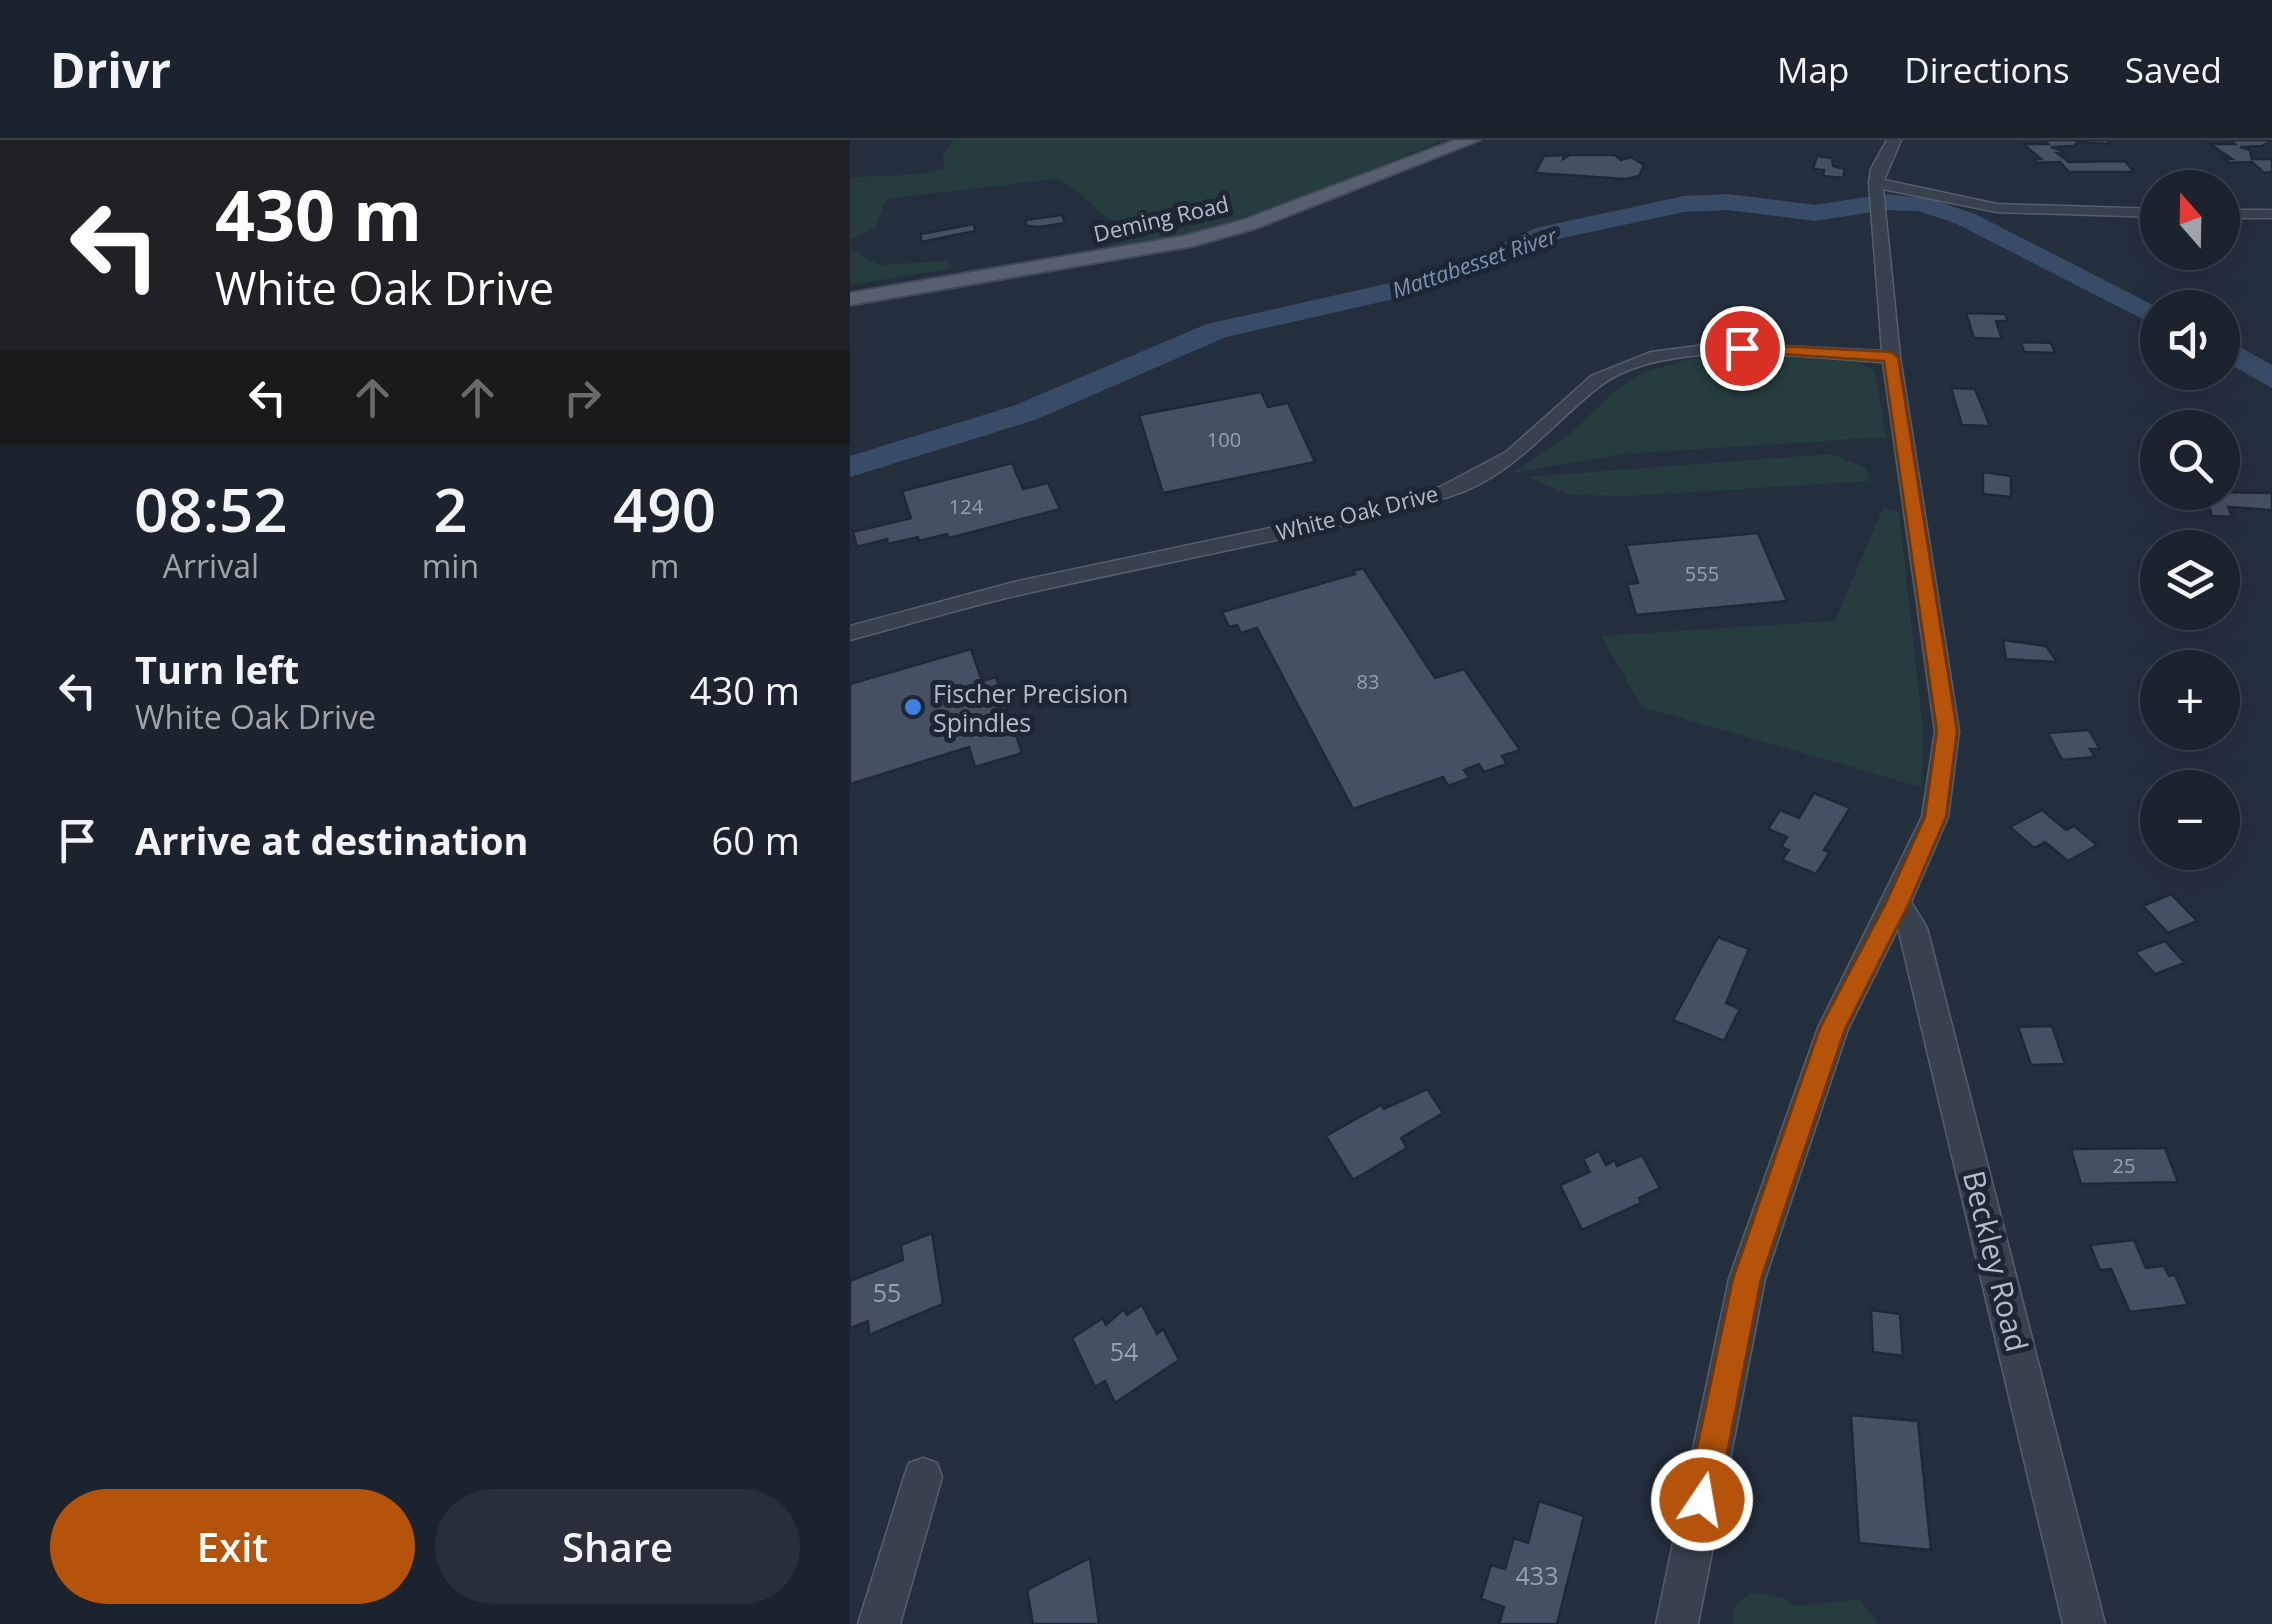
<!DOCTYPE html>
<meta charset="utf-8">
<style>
body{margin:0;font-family:"Open Sans",sans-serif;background:#282f3a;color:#f1f3f6;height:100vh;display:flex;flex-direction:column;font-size:38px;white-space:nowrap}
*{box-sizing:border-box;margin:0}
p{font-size:32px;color:#a0a4aa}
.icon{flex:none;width:55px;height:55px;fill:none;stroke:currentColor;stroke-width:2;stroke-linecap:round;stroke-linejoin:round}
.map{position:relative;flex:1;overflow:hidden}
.side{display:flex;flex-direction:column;background:#1b232e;width:850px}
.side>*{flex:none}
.top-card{background:#202124;color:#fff;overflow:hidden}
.needle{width:65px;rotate:340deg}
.tools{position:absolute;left:1290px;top:30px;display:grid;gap:20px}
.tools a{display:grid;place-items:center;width:100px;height:100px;border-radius:50%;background:#1b232e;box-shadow:0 10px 40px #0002,0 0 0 2px #39404a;font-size:50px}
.pin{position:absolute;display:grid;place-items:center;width:85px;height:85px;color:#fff;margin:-42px;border:5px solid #fff;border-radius:50%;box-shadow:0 2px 10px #0007}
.me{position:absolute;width:110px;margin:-55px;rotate:12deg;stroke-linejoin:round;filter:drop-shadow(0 0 8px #0008)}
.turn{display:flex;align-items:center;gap:35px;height:210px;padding:0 50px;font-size:45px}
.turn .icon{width:130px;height:130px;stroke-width:2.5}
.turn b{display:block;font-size:70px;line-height:85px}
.lanes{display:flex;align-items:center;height:95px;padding:0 50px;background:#0003;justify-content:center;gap:50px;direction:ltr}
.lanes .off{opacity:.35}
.eta{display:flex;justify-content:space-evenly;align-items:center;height:170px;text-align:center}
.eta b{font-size:60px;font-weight:600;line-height:70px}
.primary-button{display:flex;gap:20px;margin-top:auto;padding:20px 50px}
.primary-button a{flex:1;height:115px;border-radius:60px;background:#b45309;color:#fff;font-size:40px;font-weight:600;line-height:115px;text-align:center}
.primary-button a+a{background:#282f3a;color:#f1f3f6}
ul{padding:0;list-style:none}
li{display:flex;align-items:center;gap:30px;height:150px;padding:0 50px}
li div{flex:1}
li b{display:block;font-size:38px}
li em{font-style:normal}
header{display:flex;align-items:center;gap:60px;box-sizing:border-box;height:140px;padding:0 50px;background:#1b232e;border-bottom:2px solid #39404a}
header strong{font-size:48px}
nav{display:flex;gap:55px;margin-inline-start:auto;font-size:35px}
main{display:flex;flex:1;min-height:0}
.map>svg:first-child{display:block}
</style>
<header>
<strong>Drivr</strong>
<nav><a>Map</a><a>Directions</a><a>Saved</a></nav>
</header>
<main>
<section class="side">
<div class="top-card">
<div class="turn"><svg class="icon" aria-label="left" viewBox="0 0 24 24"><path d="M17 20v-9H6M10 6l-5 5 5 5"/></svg><div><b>430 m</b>White Oak Drive</div></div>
<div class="lanes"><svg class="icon" aria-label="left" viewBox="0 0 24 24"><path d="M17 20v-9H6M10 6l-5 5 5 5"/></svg><svg class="icon off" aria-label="ahead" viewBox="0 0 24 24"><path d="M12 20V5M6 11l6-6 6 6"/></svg><svg class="icon off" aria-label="ahead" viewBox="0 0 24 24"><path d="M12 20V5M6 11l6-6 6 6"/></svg><svg class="icon off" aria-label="right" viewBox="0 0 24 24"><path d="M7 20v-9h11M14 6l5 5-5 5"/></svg></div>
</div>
<div class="eta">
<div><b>08:52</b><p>Arrival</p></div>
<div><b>2</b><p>min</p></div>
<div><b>490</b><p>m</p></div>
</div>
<ul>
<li><svg class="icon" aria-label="left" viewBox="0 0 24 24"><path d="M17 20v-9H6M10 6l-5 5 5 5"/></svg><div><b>Turn left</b><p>White Oak Drive</p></div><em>430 m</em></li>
<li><svg class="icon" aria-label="arrive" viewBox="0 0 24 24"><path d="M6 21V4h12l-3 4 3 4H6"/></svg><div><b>Arrive at destination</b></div><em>60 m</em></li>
</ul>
<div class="primary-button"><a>Exit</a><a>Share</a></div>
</section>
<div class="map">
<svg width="1422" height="1484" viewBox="0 0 1422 1484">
<rect width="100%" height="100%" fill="#242f3e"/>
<g fill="#263c3f">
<path d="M 103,0 L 593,0 L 439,63 L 344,92 L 262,107 L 267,82 C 240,72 233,46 204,39 L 36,59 L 25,88 L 0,99 L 0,38 C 32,34 65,38 95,28 L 92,15 Z"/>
<path d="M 0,110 L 29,125 L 95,121 L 104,128 L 0,145 Z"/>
<path d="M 910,215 L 1007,222 L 1025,231 L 1036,297 L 771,314 L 662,333 L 718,296 L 764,252 L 793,233 L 840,219 Z"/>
<path d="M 981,314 L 1016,328 L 1020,341 L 777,356 L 721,355 L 677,337 Z"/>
<path d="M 1033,368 L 1049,372 L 1073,591 L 1071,647 L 792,567 L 751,496 L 985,481 Z"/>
<path d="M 902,1452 L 934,1458 L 946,1466 L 1010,1459 L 1028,1484 L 882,1484 L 886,1463 Z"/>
</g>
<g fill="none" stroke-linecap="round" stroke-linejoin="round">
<g fill="#394c67" fill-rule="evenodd">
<path d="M 878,54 L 965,65 L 1035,54 L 1081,59 L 1125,74 L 1309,168 L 1308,187 L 1107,84 L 1069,71 L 1035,70 L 965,81 L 878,70 L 834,72 L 694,102 L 627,135 L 566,154 L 376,197 L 185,280 L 0,337 L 0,316 L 163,266 L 357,184 L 549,141 L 607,123 L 686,88 L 834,56 Z"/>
<path d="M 1372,197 L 1422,225 L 1422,248 L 1372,220 Z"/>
</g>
</g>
<g fill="#455162" stroke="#1f2835" stroke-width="2.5">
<path d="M 1195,0 L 1257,0 L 1260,4 L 1228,2 L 1224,6 L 1201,7 L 1211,10 L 1214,13 L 1207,13 L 1219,22 L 1275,21 L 1284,32 L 1219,32 L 1210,22 L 1187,23 L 1184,19 L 1191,19 L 1173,4 L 1198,4 Z"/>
<path d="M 1381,0 L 1422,0 L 1412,6 L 1390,7 L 1400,10 L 1402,19 L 1422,19 L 1422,32 L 1414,33 L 1402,22 L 1379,23 L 1375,19 L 1382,19 L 1360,4 L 1385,4 Z"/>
<path d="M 714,15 L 713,19 L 720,15 L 765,15 L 771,20 L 781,17 L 794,25 L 789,36 L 776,39 L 685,33 L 694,16 Z"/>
<path d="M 967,16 L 982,18 L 983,26 L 995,29 L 993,38 L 973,36 L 974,30 L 963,29 Z"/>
<path d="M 212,75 L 215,83 L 189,87 L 177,86 L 175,80 Z"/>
<path d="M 124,84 L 125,91 L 71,102 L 71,94 Z"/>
<path d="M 1116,173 L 1155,174 L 1158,181 L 1146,181 L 1152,199 L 1124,198 Z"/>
<path d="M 1171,202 L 1201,203 L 1205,213 L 1174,212 Z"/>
<path d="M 1101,248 L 1125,249 L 1140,286 L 1112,285 Z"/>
<path d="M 411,252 L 418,267 L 438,263 L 465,322 L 313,353 L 289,275 Z"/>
<path d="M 162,323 L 173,349 L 198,343 L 210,369 L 99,398 L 97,394 L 69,401 L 68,397 L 38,404 L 37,399 L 7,407 L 3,392 L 61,378 L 52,351 Z"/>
<path d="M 1133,332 L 1161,336 L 1161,357 L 1133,354 Z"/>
<path d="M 1354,352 L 1422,353 L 1422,370 L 1378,367 L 1382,377 L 1362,376 Z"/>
<path d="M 908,393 L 937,461 L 786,475 L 777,444 L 788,443 L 776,405 Z"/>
<path d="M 513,428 L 585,538 L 614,529 L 670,610 L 652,616 L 657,624 L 634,632 L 629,624 L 614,630 L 620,638 L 598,646 L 593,637 L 503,669 L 407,488 L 391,493 L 387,485 L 379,487 L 372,472 L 505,434 L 503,431 Z"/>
<path d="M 1153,500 L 1196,506 L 1207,522 L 1156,519 Z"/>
<path d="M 121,509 L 132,541 L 146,537 L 172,613 L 125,627 L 119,607 L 0,644 L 0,544 Z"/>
<path d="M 1239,590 L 1250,609 L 1240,609 L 1245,617 L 1212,620 L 1198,593 Z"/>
<path d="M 964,653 L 1000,668 L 974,710 L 980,712 L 966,734 L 932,720 L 939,710 L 931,707 L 937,697 L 918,689 L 930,670 L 949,678 Z"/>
<path d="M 1192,670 L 1216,690 L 1224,686 L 1247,705 L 1218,721 L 1195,702 L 1184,708 L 1160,687 Z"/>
<path d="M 1321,754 L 1347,781 L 1318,793 L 1293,766 Z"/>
<path d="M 868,797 L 899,809 L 876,863 L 890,869 L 874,901 L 823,880 Z"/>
<path d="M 1315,801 L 1335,823 L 1305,834 L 1285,812 Z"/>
<path d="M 1202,886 L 1215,924 L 1181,925 L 1168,887 Z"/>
<path d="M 577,949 L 593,973 L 551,998 L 557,1008 L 503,1040 L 476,996 L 531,965 L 534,969 Z"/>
<path d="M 1315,1008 L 1328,1042 L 1231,1044 L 1221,1009 Z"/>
<path d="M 749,1011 L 756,1025 L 765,1020 L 767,1026 L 792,1015 L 810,1048 L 789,1058 L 791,1063 L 732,1090 L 710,1045 L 740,1032 L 733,1019 Z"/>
<path d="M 82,1093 L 93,1164 L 19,1195 L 18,1181 L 0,1188 L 0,1141 L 53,1120 L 51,1105 Z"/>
<path d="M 1284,1100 L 1296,1128 L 1314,1126 L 1319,1136 L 1325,1135 L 1338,1165 L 1280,1172 L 1261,1129 L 1250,1130 L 1240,1105 Z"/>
<path d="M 292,1165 L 307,1194 L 313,1189 L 329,1220 L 265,1263 L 255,1241 L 245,1247 L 222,1198 L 253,1178 L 256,1185 L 274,1169 L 277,1175 Z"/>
<path d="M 1021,1170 L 1050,1174 L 1053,1216 L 1023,1212 Z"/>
<path d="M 1001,1275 L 1068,1281 L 1081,1410 L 1009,1403 Z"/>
<path d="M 689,1361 L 734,1376 L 707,1484 L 649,1484 L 654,1467 L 631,1459 L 641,1425 L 655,1429 L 664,1398 L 678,1403 Z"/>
<path d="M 240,1418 L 249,1484 L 183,1484 L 177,1450 Z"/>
</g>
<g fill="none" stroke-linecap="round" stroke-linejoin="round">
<defs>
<g id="minor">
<path d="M 1037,0 L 1051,0 L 1034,40 L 1147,64 L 1308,69 L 1308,77 L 1147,72 L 1033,49 L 1050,217 L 1109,591 L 1098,677 L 1061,762 L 1077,788 L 1255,1484 L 1213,1484 L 1048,788 L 998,889 L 915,1139 L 848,1484 L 806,1484 L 879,1139 L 968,888 L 1072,677 L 1085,591 L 1033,222 C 955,218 816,196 750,246 C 700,285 662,338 598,357 C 457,398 312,422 169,455 C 112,468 56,485 0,500 L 0,486 L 164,442 L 486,374 L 590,347 L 656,312 L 741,236 L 801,212 L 871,203 L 1032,211 L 1019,43 L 1021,29 Z"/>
<rect x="1372" y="70" width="50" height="8"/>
<path d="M 73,1318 L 87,1323 L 92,1337 L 50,1484 L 8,1484 L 54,1337 L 59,1323 Z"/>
</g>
<path id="major" d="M 605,0 L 630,0 L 407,88 L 343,106 L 0,165 L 0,153 L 334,96 L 393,80 Z"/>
</defs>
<use href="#minor" stroke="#565f6c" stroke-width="3"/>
<use href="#major" stroke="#414a57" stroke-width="4"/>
<use href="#minor" fill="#38414e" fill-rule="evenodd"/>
<use href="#major" fill="#56606e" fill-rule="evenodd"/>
</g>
<path fill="#b45309" stroke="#753606" stroke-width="2.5" d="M 892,204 L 1041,212 L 1048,217 L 1107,591 L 1096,677 L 1059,763 L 995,889 L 911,1139 L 868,1360 L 864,1371 L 852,1376 L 841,1371 L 836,1360 L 883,1139 L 970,888 L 1036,763 L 1075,677 L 1087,591 L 1034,221 L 887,211 Z"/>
<circle fill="#3f7fe0" stroke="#1d2633" stroke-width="4" cx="63" cy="567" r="10"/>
<g text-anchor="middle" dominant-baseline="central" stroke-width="10" stroke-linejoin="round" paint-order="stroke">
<g font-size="20" fill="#98a1af">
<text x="374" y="299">100</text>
<text x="116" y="366">124</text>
<text x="852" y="433">555</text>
<text x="518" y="541">83</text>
<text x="1274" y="1025">25</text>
</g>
<g font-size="22" fill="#b4bcc9" stroke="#1d2633">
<text transform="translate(311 78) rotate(-13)">Deming Road</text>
<text transform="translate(507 372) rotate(-14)">White Oak Drive</text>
</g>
<g font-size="22" font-style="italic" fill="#7c92b1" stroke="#1d2633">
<text transform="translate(624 122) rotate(-19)">Mattabesset River</text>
</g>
<g font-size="25" fill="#b4bcc9" stroke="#1d2633" text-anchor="start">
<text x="83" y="553">Fischer Precision<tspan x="83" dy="29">Spindles</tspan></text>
</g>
<g font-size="25" fill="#98a1af">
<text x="37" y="1152">55</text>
<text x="274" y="1211">54</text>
<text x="687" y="1435">433</text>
</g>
<g font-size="30" fill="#b4bcc9" stroke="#1d2633">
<text transform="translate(1146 1121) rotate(76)">Beckley Road</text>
</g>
</g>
</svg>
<div class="tools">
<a><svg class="needle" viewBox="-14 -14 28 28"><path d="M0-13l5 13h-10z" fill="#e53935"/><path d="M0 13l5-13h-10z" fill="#a0a4aa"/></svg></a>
<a><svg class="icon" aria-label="sound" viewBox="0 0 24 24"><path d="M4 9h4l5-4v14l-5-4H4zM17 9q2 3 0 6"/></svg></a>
<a><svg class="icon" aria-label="search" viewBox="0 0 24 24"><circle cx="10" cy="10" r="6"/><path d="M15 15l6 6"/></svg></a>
<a><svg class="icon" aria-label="layers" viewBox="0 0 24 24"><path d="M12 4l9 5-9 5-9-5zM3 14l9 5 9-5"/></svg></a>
<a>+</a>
<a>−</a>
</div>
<div class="pin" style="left:892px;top:208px;background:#d93025"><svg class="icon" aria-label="arrive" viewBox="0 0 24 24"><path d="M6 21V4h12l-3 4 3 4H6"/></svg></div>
<svg class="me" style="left:852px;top:1360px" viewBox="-20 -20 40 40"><circle r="17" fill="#b45309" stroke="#fff" stroke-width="3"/><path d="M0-11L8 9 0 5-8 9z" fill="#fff"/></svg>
</div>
</main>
